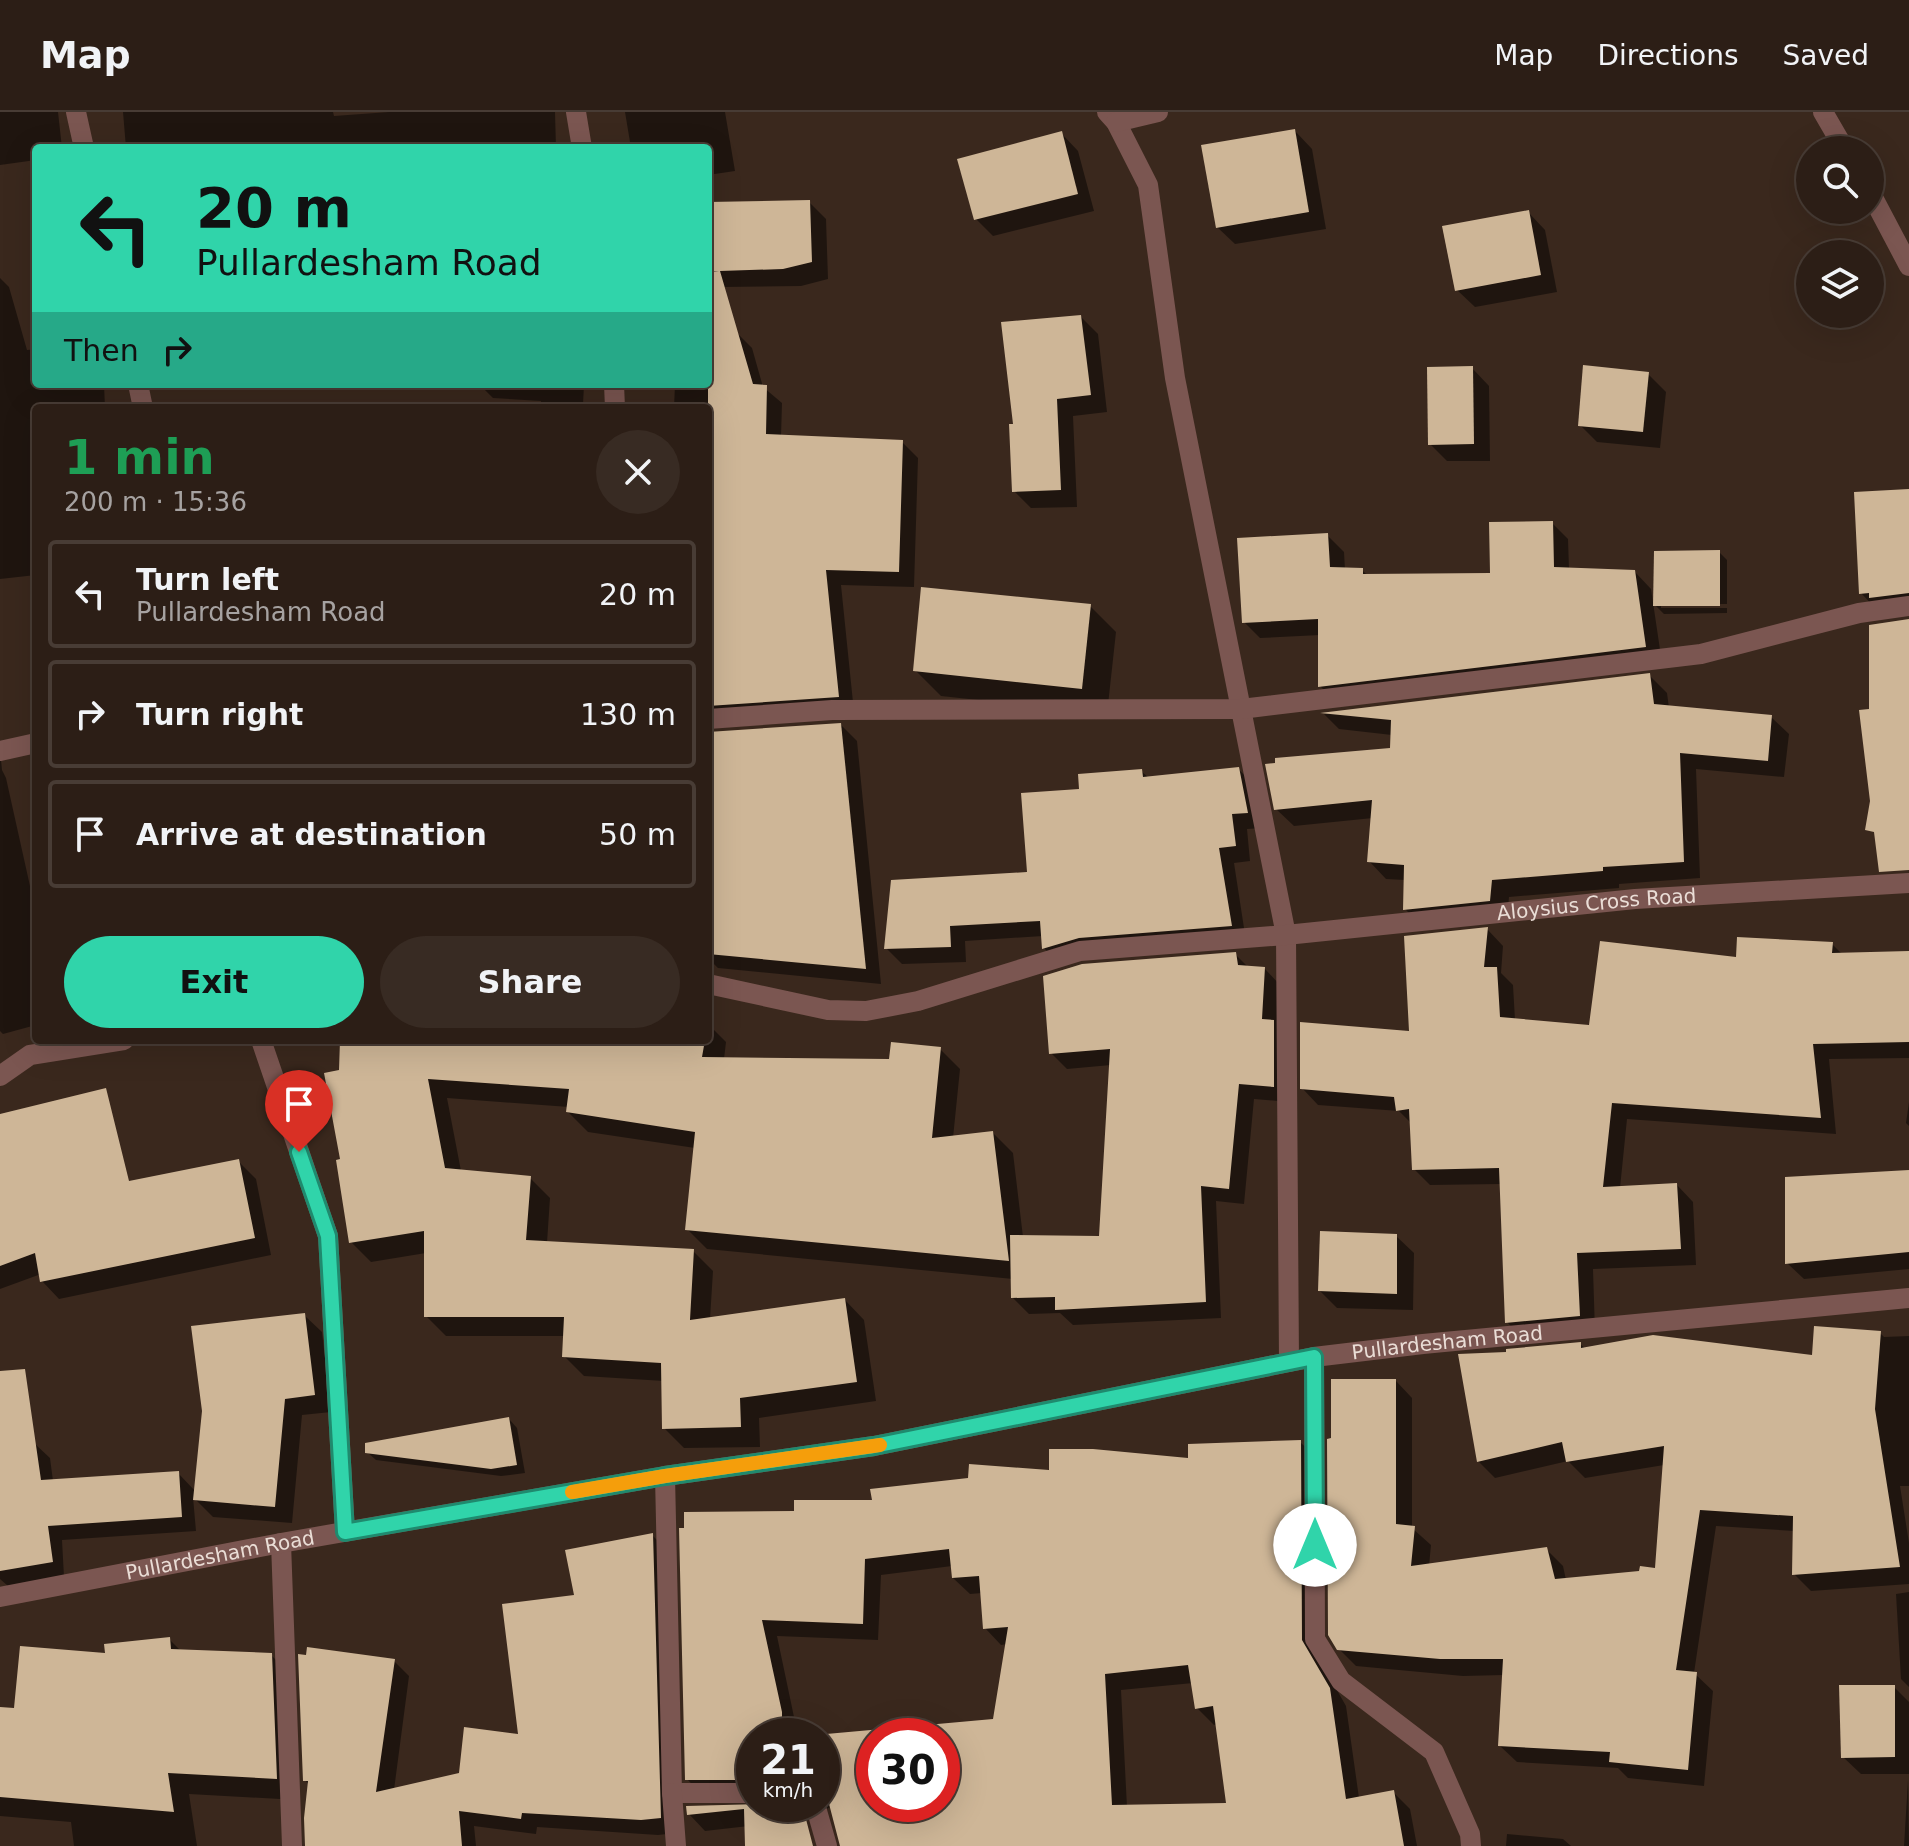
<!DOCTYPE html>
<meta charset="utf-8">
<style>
body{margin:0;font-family:"DejaVu Sans",sans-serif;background:#382b23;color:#f1f3f6;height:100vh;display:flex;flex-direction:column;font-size:30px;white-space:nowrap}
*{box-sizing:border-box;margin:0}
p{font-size:26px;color:#a6a2a1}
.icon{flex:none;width:44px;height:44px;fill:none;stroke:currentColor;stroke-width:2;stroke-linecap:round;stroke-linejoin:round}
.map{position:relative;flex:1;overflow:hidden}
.side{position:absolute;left:32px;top:292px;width:680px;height:640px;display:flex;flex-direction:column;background:#2c1e16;border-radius:8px;box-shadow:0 8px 32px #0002,0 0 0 2px #483c35}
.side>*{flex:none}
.banner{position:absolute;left:32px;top:32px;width:680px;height:244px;border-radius:8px;box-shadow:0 8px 32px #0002,0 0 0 2px #483c35;background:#30d4aa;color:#111;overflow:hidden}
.buttons{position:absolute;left:1796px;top:24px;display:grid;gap:16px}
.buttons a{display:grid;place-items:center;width:88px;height:88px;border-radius:50%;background:#2c1e16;box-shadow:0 8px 32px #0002,0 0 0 2px #483c35;font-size:40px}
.speed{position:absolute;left:736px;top:1606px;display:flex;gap:16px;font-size:40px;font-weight:700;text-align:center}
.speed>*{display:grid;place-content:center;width:104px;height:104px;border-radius:50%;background:#2c1e16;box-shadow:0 8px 32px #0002,0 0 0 2px #483c35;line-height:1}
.speed small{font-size:20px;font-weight:400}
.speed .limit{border:12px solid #d22;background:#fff;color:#111}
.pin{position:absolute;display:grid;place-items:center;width:68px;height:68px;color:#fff;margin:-82px -34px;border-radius:50% 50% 50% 0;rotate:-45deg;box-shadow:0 0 8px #0007}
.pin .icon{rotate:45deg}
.me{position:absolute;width:88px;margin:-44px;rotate:0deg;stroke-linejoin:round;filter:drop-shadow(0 0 6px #0008)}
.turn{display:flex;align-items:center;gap:28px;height:168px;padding:0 32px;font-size:36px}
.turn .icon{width:104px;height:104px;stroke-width:2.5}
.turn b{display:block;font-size:56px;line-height:68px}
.then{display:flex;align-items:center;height:76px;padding:0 32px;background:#0003;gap:16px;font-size:30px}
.round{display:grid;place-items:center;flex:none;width:84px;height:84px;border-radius:42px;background:#382b23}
.headline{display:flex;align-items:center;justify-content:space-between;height:136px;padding:0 32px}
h1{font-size:48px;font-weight:800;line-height:60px;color:#1e9e55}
.primary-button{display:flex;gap:16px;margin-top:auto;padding:16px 32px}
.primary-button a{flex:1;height:92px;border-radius:48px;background:#30d4aa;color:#111;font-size:32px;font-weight:800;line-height:92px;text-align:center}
.primary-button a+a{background:#382b23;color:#f1f3f6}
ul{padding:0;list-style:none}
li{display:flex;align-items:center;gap:24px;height:108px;margin:0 16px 12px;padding:0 16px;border:4px solid #483c35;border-radius:8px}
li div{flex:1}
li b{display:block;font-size:30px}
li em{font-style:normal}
header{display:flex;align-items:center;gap:48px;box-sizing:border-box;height:112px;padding:0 40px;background:#2c1e16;border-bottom:2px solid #483c35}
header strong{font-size:38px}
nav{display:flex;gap:44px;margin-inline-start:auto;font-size:28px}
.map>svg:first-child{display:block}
</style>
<header>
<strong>Map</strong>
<nav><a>Map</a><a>Directions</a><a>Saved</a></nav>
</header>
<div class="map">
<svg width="1909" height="1734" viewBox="0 0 1909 1734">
<rect width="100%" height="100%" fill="#3a281d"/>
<g fill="#0007" fill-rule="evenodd">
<path d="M 0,0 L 58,0 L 62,36 L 36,36 L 36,48 L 0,53 Z"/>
<path d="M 123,0 L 333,0 L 334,4 L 389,0 L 555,0 L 556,36 L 126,36 Z"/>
<path d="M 625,0 L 725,0 L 735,59 L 708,63 L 708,36 L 631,36 Z"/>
<path d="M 1295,19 L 1312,37 L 1326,117 L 1235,132 L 1217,115 Z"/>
<path d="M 1061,21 L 1078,39 L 1094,99 L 993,124 L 976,107 Z"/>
<path d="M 809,90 L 826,107 L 828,167 L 801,174 L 722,175 L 708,161 L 708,92 Z"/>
<path d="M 1528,100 L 1545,118 L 1557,180 L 1475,195 L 1457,178 Z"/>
<path d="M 0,166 L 9,175 L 27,238 L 36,237 L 36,272 L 104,272 L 105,296 L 36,296 L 36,463 L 0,467 Z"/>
<path d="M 1081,205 L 1098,222 L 1107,300 L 1073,304 L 1077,395 L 1031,396 L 1014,379 L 1015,314 Z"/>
<path d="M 736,220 L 752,236 L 763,275 L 782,291 L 781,325 L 902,330 L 918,346 L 914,475 L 841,473 L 854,600 L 716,612 L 711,622 L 841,613 L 857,629 L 881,872 L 718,856 L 708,846 L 708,296 L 674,296 L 675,272 L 708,272 L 708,223 Z"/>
<path d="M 1472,256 L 1489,274 L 1490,349 L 1447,349 L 1430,332 Z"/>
<path d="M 1648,262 L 1666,280 L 1660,336 L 1597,330 L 1580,313 Z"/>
<path d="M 479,272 L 584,272 L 583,293 L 578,292 L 582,296 L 540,296 L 541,289 L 493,286 Z"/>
<path d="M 1909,379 L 1909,500 L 1877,498 L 1861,481 Z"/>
<path d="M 1552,411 L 1568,427 L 1569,457 L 1635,460 L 1651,477 L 1662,551 L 1336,590 L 1320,574 L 1320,523 L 1260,526 L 1244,510 L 1327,423 L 1344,440 L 1345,458 L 1362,458 L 1368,464 L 1492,463 Z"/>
<path d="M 1719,440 L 1727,448 L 1727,492 L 1661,492 L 1661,496 L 1727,496 L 1727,501 L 1664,502 L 1654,492 Z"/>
<path d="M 1090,494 L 1116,520 L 1107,602 L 941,584 L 915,558 Z"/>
<path d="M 1649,563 L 1667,581 L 1669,596 L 1771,605 L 1789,622 L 1784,665 L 1696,657 L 1700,766 L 1619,772 L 1619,776 L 1509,785 L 1507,806 L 1422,814 L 1405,797 L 1405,768 L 1386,767 L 1369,749 L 1373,706 L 1294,714 L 1276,697 L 1392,638 L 1392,623 L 1339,617 L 1324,602 Z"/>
<path d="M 0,638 L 2,658 L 6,666 L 36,801 L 36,913 L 3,922 L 0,919 Z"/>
<path d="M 1238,657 L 1254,672 L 1263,716 L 1247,717 L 1250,749 L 1234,751 L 1246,829 L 1095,841 L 1059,852 L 1044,836 L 1043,824 L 965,829 L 966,850 L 902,852 L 886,836 L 1029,762 L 1082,678 L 1141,659 L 1149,666 Z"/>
<path d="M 1487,817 L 1503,834 L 1501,861 L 1513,873 L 1515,908 L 1591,915 L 1738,848 L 1832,832 L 1843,843 L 1909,841 L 1909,946 L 1829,947 L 1836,1022 L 1627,1007 L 1620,1076 L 1677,1073 L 1693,1090 L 1696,1153 L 1593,1157 L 1595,1220 L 1523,1227 L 1507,1210 L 1501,1072 L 1430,1073 L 1414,1057 L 1412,1012 L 1399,999 L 1318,993 L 1302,976 L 1411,921 Z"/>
<path d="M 1235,842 L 1249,856 L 1265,857 L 1280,873 L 1289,990 L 1254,987 L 1244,1092 L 1216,1089 L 1221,1206 L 1073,1213 L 1060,1201 L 1029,1202 L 1013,1186 L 1013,1167 L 707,1137 L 687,1117 L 695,1036 L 588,1020 L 568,1000 L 569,995 L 447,986 L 461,1059 L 530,1066 L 550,1086 L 547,1131 L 693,1139 L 713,1159 L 710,1207 L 845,1188 L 864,1208 L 876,1289 L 759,1306 L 760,1335 L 684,1336 L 664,1316 L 664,1269 L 584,1264 L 564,1244 L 565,1224 L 446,1224 L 426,1204 L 426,1141 L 371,1150 L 351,1130 L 342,1049 L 390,952 L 389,928 L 708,928 L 708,912 L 726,930 L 724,947 L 891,949 L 940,937 L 960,957 L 953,1026 L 993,1021 L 1013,1041 L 1023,1125 L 1101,1126 L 1111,953 L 1067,957 L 1051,941 Z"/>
<path d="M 1909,990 L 1909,1014 L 1906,1011 Z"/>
<path d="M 238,1049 L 256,1067 L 271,1143 L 59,1187 L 42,1169 L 41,1162 L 0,1177 L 0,1074 L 127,1081 Z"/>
<path d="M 1909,1060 L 1909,1157 L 1804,1167 L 1787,1151 Z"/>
<path d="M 1396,1124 L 1414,1141 L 1413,1198 L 1337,1196 L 1320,1179 Z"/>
<path d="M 304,1203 L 322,1220 L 331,1300 L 302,1303 L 292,1411 L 213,1405 L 193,1385 L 196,1419 L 62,1428 L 64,1465 L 8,1474 L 0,1467 L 0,1341 L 35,1332 L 50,1346 L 53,1369 L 178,1361 L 196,1380 Z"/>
<path d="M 1880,1221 L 1884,1225 L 1909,1224 L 1909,1374 L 1900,1374 L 1909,1431 L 1909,1472 L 1811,1479 L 1794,1462 L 1794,1419 L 1716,1414 L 1694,1561 L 1713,1579 L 1704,1674 L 1628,1666 L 1618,1656 L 1517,1650 L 1500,1634 L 1504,1563 L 1463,1564 L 1356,1554 L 1339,1537 L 1396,1269 L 1412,1286 L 1412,1416 L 1431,1433 L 1429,1454 L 1546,1437 L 1563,1454 L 1566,1468 L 1657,1458 L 1664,1353 L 1585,1366 L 1568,1349 L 1495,1366 L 1478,1349 L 1508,1242 L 1580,1232 L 1586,1237 L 1813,1245 Z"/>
<path d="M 509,1307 L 517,1316 L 525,1361 L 501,1364 L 376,1348 L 367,1340 Z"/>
<path d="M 1300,1330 L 1317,1346 L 1318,1545 L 1346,1594 L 1359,1686 L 1394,1681 L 1410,1697 L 1417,1734 L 866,1734 L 838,1696 L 830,1695 L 822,1700 L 819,1706 L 705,1719 L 689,1702 L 763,1692 L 822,1692 L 822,1624 L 995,1608 L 1007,1532 L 1001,1533 L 985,1516 L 982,1481 L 970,1482 L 953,1466 L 952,1454 L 881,1463 L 878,1528 L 777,1524 L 798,1624 L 754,1624 L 754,1684 L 703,1684 L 687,1667 L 796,1401 L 1051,1360 L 1190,1348 ZM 1193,1571 L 1197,1596 L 1214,1613 L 1217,1612 L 1229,1693 L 1127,1695 L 1121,1578 ZM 874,1624 L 942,1624 L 942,1692 L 874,1692 Z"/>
<path d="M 653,1424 L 668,1439 L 676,1721 L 658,1723 L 537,1715 L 536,1722 L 474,1714 L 476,1734 L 307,1734 L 309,1673 L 305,1668 L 394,1549 L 409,1564 L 394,1678 L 460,1663 L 520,1624 L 576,1485 Z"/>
<path d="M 1909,1480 L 1909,1575 L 1901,1567 L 1896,1482 Z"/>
<path d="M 169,1527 L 182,1540 L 271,1543 L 293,1565 L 297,1688 L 189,1682 L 197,1734 L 74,1734 L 71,1710 L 0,1704 L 0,1597 L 16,1598 L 107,1543 Z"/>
<path d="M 1894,1575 L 1909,1590 L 1909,1662 L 1861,1662 L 1843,1645 Z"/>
<path d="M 1908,1668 L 1909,1734 L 1904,1734 Z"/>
<path d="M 1507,1722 L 1563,1727 L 1571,1734 L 1506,1734 Z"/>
</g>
<g fill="#ceb697" fill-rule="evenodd">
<path d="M 1295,17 L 1309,100 L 1216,116 L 1201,33 Z"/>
<path d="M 1062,19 L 1078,82 L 974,108 L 957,47 Z"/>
<path d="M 810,88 L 812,150 L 783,157 L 720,159 L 753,272 L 767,273 L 766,322 L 903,328 L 899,460 L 826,458 L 839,585 L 708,594 L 708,160 L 719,159 L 708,159 L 708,90 Z"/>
<path d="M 1529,98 L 1541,163 L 1455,179 L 1442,114 Z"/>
<path d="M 1081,203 L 1091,283 L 1057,287 L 1061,378 L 1012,380 L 1009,312 L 1013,312 L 1001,210 Z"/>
<path d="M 1583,253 L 1649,260 L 1643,320 L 1578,314 Z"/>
<path d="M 1473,254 L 1474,332 L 1428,333 L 1427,255 Z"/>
<path d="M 1909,377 L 1909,481 L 1869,486 L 1869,481 L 1859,482 L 1854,380 Z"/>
<path d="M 1553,409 L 1554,455 L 1635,458 L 1646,535 L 1318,575 L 1318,507 L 1242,511 L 1237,426 L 1328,421 L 1330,455 L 1363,456 L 1363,462 L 1490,461 L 1489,410 Z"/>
<path d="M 1720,438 L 1720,494 L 1653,494 L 1654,439 Z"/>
<path d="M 921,475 L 1091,492 L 1082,577 L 913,559 Z"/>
<path d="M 1909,507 L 1909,758 L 1879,760 L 1874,720 L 1865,718 L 1870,689 L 1859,598 L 1869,597 L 1869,513 Z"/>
<path d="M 1650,561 L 1654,592 L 1772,603 L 1768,649 L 1680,641 L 1684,750 L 1603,755 L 1603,759 L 1492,768 L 1490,789 L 1403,798 L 1404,753 L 1367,750 L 1372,688 L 1274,698 L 1265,652 L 1275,651 L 1275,646 L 1390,636 L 1391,608 L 1320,601 Z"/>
<path d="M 841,611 L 866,857 L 708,842 L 708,620 Z"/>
<path d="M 1239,655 L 1248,701 L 1232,702 L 1236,734 L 1219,736 L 1232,814 L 1079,826 L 1042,837 L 1040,809 L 950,814 L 951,835 L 884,837 L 891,768 L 1027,760 L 1021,681 L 1079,677 L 1078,662 L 1142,657 L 1143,665 Z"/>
<path d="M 1488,815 L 1484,855 L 1497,855 L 1500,905 L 1589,913 L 1600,829 L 1736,845 L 1737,825 L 1833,830 L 1832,841 L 1909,839 L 1909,930 L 1813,932 L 1821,1006 L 1612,991 L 1603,1075 L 1677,1071 L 1681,1137 L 1577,1141 L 1580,1204 L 1505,1211 L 1499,1056 L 1412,1058 L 1409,997 L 1396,999 L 1394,985 L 1300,977 L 1300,910 L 1409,919 L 1404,824 Z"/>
<path d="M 1236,840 L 1238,853 L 1265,855 L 1262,907 L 1274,908 L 1274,975 L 1239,972 L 1229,1077 L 1201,1074 L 1206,1190 L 1055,1198 L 1055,1185 L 1011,1186 L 1010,1123 L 1099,1124 L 1110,937 L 1049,942 L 1043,864 L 1082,852 Z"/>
<path d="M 340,928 L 705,928 L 702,945 L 889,947 L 891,930 L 941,935 L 932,1026 L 993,1019 L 1009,1149 L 685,1118 L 695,1020 L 566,1000 L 569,977 L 428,967 L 445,1056 L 531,1064 L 526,1128 L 694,1137 L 690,1208 L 845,1186 L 857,1270 L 740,1286 L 741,1315 L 662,1317 L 661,1251 L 562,1245 L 564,1205 L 424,1205 L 424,1119 L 349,1131 L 336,1048 L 340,1047 L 324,961 L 339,958 Z"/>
<path d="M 106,976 L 129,1069 L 239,1047 L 255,1126 L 40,1170 L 35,1141 L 0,1154 L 0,1002 Z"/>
<path d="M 1909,1058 L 1909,1140 L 1785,1152 L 1785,1065 Z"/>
<path d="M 1320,1119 L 1397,1122 L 1397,1182 L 1318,1179 Z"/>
<path d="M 305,1201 L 315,1283 L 285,1287 L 275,1395 L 193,1388 L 202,1299 L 191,1214 Z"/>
<path d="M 1814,1214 L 1881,1219 L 1875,1297 L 1900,1455 L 1792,1463 L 1793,1404 L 1700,1398 L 1676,1558 L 1697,1560 L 1688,1658 L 1609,1650 L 1610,1640 L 1498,1634 L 1503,1547 L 1440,1547 L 1337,1538 L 1328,1523 L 1327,1327 L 1331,1326 L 1331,1267 L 1396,1267 L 1396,1412 L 1415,1414 L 1411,1454 L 1547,1435 L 1555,1467 L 1639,1459 L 1640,1454 L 1655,1456 L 1664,1334 L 1566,1350 L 1562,1330 L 1477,1350 L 1458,1242 L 1506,1240 L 1506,1237 L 1581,1230 L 1581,1236 L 1653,1223 L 1812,1243 Z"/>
<path d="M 25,1257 L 41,1368 L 179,1359 L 182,1405 L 48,1414 L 53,1450 L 0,1459 L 0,1259 Z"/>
<path d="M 509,1305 L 517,1353 L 491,1357 L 365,1341 L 365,1331 Z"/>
<path d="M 1301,1328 L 1302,1528 L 1330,1576 L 1346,1687 L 1394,1678 L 1404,1734 L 840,1734 L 828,1688 L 822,1681 L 822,1624 L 804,1624 L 993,1607 L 1008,1515 L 983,1517 L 979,1464 L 952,1466 L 949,1437 L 865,1447 L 863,1512 L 762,1508 L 782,1600 L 782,1624 L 754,1624 L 754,1668 L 685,1668 L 679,1416 L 684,1416 L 684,1400 L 794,1399 L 794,1388 L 872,1388 L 870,1377 L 968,1366 L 969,1352 L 1049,1358 L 1049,1337 L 1093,1337 L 1188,1346 L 1188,1332 ZM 1188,1553 L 1195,1597 L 1213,1594 L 1226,1691 L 1112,1693 L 1105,1562 ZM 874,1624 L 942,1624 L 942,1692 L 874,1692 Z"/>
<path d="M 653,1421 L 661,1706 L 641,1708 L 522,1701 L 521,1707 L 459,1699 L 462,1734 L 305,1734 L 304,1706 L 308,1669 L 303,1669 L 298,1542 L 306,1543 L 307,1535 L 395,1547 L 376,1680 L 459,1661 L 464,1615 L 518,1622 L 502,1492 L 574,1483 L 565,1438 Z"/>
<path d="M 170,1525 L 171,1537 L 272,1541 L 277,1667 L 168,1661 L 174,1700 L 0,1685 L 0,1595 L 14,1596 L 20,1534 L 105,1541 L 104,1532 Z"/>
<path d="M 1839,1573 L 1895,1573 L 1895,1645 L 1841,1646 Z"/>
<path d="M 761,1692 L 802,1692 L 813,1734 L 745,1734 L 744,1697 L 687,1703 L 686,1694 Z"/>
</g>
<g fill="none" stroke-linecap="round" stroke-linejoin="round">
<g stroke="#7b5651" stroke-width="20">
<path d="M 76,0 L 84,36"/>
<path d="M 576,0 L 582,36"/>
<path d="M 1107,0 L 1116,10 L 1148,73 L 1175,266 L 1286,823 L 1289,1250"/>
<path d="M 1823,0 L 1845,38"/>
<path d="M 1116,10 L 1158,0"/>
<path d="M 1870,80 L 1909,154"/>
<path d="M 138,272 L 143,296"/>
<path d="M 614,272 L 615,296"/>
<path d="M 708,607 L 832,598 L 1241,597 L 1701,542 L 1859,501 L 1909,494"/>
<path d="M 0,639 L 36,631"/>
<path id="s1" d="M 708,872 L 828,898 L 866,899 L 918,889 L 1080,839 L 1286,823 L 1635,787 L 1909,771"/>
<path d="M 261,928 L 328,1124 L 345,1420"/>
<path d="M 0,964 L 30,943 L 124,928"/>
<path d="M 1314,1245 L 1315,1527 L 1341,1569 L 1434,1640 L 1470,1722 L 1471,1734"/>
<path d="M 665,1364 L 672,1681 L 754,1681"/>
<path d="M 281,1431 L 292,1734"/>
<path id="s2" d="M 0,1485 L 281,1431 L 665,1364 L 874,1334 L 1314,1245 L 1423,1232 L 1909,1186"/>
<path d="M 672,1681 L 676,1734"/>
<path d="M 815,1692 L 827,1734"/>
</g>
</g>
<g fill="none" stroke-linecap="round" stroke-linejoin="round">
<defs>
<path id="route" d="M 299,1040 L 328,1124 L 345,1420 L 665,1364 L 874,1334 L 1314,1245 L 1315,1433"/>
</defs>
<use href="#route" stroke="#1f8a6e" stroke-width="20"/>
<use href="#route" stroke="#30d4aa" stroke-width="14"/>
<path stroke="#f59e0b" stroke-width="14" d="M 572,1380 L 665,1364 L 880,1333"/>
</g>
<g text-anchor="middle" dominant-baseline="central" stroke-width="8" stroke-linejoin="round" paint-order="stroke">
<g font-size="20" fill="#eaddd6" stroke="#2f1e14">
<text stroke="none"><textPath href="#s1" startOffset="902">Aloysius Cross Road</textPath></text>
<text stroke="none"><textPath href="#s2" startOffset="1470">Pullardesham Road</textPath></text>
<text stroke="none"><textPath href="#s2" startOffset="224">Pullardesham Road</textPath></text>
</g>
</g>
</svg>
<div class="buttons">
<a><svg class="icon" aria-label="search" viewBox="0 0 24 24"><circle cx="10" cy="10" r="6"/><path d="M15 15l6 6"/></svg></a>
<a><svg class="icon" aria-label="layers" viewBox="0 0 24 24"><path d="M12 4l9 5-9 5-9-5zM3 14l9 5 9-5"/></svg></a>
</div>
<div class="speed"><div>21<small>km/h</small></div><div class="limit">30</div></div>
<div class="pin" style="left:299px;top:1040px;background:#d93025"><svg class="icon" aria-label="arrive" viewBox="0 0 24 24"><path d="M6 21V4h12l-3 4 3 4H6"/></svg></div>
<svg class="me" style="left:1315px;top:1433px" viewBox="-20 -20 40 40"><circle r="19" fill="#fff"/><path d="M0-13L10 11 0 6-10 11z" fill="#30d4aa"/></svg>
<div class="banner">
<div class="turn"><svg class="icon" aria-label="left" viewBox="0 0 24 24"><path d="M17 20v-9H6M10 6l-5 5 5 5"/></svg><div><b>20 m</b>Pullardesham Road</div></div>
<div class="then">Then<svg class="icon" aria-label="right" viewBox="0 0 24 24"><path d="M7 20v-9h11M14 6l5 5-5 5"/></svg></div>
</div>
<section class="side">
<div class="headline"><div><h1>1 min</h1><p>200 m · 15:36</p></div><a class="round"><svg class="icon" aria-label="close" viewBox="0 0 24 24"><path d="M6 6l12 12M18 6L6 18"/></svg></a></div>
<ul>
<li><svg class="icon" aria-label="left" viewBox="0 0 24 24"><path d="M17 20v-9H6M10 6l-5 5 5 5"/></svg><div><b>Turn left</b><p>Pullardesham Road</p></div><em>20 m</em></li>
<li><svg class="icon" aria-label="right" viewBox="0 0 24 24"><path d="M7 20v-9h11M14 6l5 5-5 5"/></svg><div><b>Turn right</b></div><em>130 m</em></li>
<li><svg class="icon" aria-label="arrive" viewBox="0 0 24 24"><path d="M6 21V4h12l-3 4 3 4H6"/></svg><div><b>Arrive at destination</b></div><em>50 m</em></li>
</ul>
<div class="primary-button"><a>Exit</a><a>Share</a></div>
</section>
</div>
